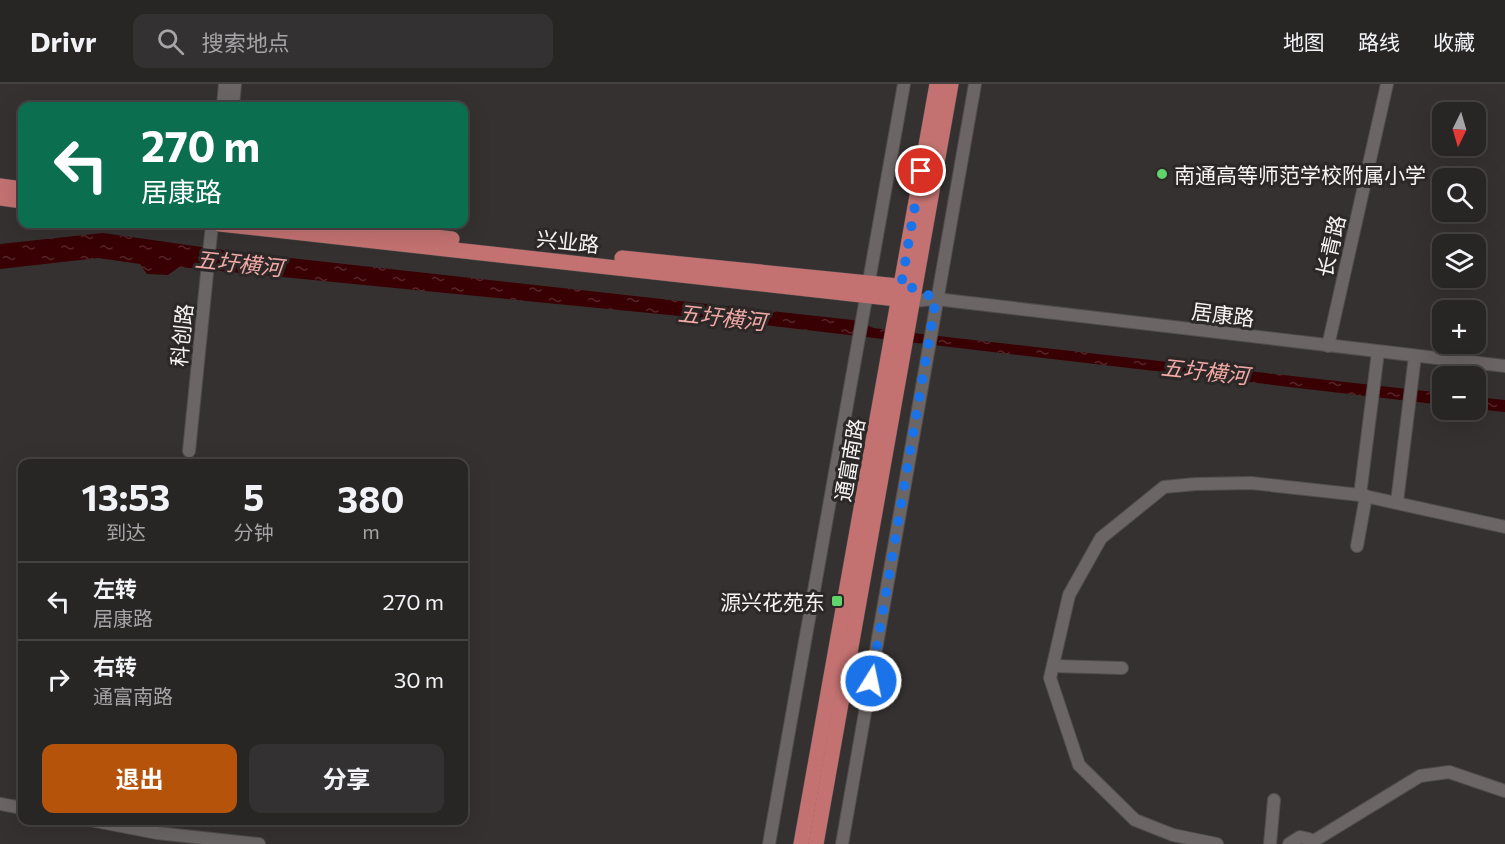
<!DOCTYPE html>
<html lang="zh">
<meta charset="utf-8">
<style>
body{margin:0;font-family:Commissioner,"Noto Sans SC",sans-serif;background:#343132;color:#f1f3f6;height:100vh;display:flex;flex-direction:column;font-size:22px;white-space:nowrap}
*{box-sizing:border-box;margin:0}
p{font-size:20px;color:#a5a5a7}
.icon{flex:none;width:33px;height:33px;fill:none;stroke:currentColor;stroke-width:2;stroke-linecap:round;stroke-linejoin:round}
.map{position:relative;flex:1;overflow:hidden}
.sheet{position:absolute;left:18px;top:375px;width:450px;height:366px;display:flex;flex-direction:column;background:#282525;border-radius:12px;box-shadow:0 6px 24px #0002,0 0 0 2px #444242}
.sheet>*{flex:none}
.banner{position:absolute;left:18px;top:18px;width:450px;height:126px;border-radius:12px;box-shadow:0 6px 24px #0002,0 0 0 2px #444242;background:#0b6e4f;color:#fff;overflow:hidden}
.needle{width:39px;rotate:185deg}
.controls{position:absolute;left:1432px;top:18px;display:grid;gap:12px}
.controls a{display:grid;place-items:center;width:54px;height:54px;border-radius:12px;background:#282525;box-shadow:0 6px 24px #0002,0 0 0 2px #444242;font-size:30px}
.pin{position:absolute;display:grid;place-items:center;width:51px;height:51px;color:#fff;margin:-26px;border:3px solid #fff;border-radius:50%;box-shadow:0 2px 6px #0007}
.me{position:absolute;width:66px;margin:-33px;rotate:10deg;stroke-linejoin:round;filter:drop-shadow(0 0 4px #0008)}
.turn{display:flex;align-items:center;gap:21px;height:126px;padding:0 24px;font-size:27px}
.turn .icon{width:78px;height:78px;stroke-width:2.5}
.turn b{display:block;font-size:42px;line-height:51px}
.eta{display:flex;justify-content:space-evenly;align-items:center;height:102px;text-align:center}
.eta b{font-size:36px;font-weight:700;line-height:42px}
.cta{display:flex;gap:12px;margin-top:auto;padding:12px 24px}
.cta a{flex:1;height:69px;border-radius:12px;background:#b45309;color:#fff;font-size:24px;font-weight:700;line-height:69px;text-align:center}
.cta a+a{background:#343132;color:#f1f3f6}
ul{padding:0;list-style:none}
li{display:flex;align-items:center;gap:18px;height:78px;padding:0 24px;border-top:2px solid #444242}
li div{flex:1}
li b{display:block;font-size:22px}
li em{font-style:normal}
header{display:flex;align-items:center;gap:36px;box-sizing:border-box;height:84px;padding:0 30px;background:#282525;border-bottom:2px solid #444242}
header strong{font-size:28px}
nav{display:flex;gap:33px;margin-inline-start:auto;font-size:21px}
.search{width:420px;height:54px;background:#343132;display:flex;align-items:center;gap:15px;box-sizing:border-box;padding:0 21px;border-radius:12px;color:#a5a5a7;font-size:22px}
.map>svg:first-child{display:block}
</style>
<header>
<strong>Drivr</strong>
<div class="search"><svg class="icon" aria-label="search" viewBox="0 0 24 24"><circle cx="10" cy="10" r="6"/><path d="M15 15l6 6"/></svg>搜索地点</div>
<nav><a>地图</a><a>路线</a><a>收藏</a></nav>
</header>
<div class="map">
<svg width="1505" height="760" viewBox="0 0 1505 760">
<defs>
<pattern id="water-ripples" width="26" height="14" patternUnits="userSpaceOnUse" patternTransform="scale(1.5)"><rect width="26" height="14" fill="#390004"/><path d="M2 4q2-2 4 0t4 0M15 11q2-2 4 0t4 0" fill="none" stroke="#562629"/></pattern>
</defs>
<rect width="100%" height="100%" fill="#363131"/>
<g fill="url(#water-ripples)">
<path d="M 103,149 L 244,169 L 853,236 L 874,244 L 921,250 L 1443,309 L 1443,321 L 721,236 L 179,183 L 168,191 L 147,190 L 140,180 L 98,174 L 0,185 L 0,160 Z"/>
<path d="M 1476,313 L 1505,316 L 1505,328 L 1476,325 Z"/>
</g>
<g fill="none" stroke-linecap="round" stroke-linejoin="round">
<defs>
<g id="minor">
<path d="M 223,22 L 225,0"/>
<path d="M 233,22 L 235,0"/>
<path d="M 912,217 L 936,215 L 1505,282"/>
<path d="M 1328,262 L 1387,0"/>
<path d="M 189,367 L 212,140"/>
<path d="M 1360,411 L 1378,268"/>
<path d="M 1397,418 L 1415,272"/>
<path d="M 1357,462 L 1366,412"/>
<path d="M 1053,582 L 1122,584"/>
<path d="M 0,720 L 22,724"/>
<path d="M 90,736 L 157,749 L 259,760"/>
<path d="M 1312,758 L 1420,692 L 1449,688 L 1505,707"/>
<path d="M 769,760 L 904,0"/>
<path d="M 842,760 L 975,0"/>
<path d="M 1217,760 L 1173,751 L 1135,736 L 1079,681 L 1050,594 L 1069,511 L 1101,454 L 1164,403 L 1196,400 L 1251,399 L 1360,411 L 1505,443"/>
<path d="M 1270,760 L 1274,716"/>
<path d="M 1289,760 L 1300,753 L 1309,755 L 1314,760"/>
</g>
<g id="major">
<path d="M 0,102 L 22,105"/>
<path d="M 0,114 L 22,117"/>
<path d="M 220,140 L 906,216"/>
<path d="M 321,140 L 452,155"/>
<path d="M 622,174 L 908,203"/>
<path d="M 801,760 L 937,0"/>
<path d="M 816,760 L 951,0"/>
</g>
</defs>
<use href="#minor" stroke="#514e4d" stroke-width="14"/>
<use href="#major" stroke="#514e4d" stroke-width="16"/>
<use href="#minor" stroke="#6b6665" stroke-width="12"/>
<use href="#major" stroke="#c37271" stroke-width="15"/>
</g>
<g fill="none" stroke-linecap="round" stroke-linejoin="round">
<path stroke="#1a73e8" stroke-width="10" stroke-dasharray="0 18" d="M 871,597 L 936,215 L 914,204 L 901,202 L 921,87"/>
</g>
<g fill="#5fd56b" stroke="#2c2827" stroke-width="2">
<circle cx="1162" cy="90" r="6"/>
<rect x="831" y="511" width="12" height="12" rx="3"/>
</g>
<g text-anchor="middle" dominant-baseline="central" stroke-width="6" stroke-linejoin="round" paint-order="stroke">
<g font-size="21" fill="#f6f4f3" stroke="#2c2827" text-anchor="start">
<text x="1174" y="90">南通高等师范学校附属小学</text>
<text x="825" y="517" text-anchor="end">源兴花苑东</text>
</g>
<g font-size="21" fill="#f6f4f3" stroke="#2c2827">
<text transform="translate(568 157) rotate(6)">兴业路</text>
<text transform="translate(1330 162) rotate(-77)">长青路</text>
<text transform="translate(1223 230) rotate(7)">居康路</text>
<text transform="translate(181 251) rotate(-84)">科创路</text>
<text transform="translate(849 376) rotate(-80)">通富南路</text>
</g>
<g font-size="22" font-style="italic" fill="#f3a9a6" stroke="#2c2827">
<text transform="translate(239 179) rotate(6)">五圩横河</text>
<text transform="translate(722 233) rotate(6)">五圩横河</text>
<text transform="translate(1205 287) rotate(6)">五圩横河</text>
</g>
</g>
</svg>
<div class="controls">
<a><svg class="needle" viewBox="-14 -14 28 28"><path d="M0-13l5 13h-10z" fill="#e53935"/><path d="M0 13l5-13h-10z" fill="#a5a5a7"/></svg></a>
<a><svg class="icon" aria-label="search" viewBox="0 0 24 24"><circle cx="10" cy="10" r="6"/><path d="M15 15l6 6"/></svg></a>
<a><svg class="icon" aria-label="layers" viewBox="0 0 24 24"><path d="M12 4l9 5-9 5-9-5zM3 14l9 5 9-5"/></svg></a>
<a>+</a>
<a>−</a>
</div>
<div class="pin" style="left:921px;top:87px;background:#d93025"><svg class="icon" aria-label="arrive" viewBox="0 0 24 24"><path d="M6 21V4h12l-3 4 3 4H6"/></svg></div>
<svg class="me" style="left:871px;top:597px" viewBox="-20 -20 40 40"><circle r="17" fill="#1a73e8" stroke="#fff" stroke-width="3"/><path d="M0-11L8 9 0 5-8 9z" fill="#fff"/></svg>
<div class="banner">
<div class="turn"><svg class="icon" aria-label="left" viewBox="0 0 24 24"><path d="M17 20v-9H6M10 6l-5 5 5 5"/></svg><div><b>270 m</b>居康路</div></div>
</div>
<section class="sheet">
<div class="eta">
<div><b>13:53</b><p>到达</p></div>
<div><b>5</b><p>分钟</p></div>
<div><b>380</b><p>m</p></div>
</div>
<ul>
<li><svg class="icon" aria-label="left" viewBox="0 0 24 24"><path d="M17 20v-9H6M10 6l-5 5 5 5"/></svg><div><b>左转</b><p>居康路</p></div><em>270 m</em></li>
<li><svg class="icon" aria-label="right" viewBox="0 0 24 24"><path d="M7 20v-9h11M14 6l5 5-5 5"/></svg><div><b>右转</b><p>通富南路</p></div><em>30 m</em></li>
</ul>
<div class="cta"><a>退出</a><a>分享</a></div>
</section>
</div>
